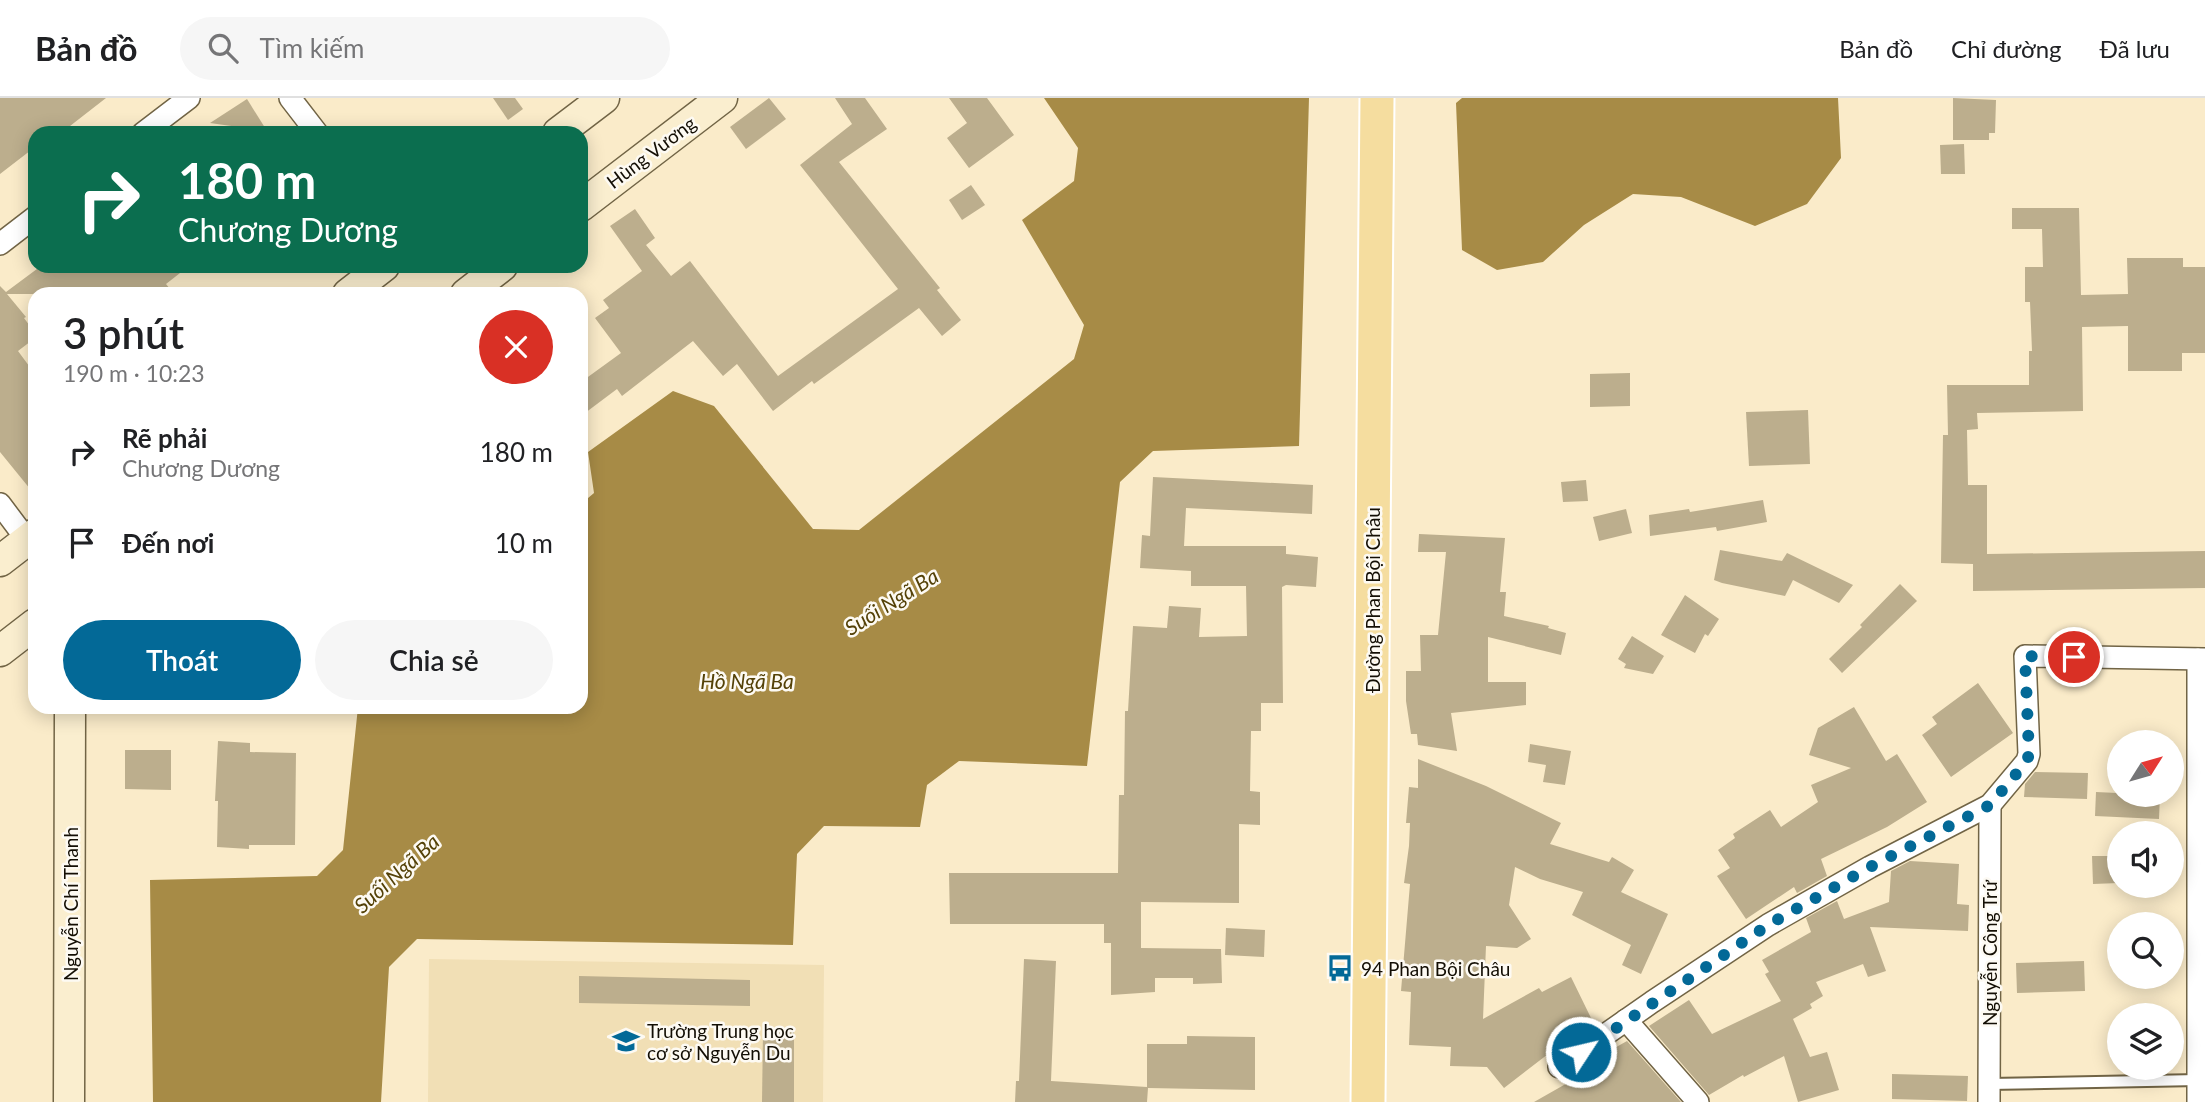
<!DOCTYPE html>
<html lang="vi">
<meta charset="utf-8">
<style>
body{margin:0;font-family:Lato,sans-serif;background:#f6f6f6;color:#202124;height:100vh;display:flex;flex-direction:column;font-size:26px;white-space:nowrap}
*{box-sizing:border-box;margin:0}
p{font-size:23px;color:#757577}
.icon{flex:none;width:38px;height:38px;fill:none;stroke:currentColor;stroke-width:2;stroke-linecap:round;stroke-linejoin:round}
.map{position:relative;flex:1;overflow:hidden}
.sheet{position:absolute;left:28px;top:189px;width:560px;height:427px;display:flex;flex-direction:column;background:#fff;border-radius:21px;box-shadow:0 4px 18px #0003}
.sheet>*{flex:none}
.top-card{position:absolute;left:28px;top:28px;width:560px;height:147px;border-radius:21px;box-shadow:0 4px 18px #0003;background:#0b6e4f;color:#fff;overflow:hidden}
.needle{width:46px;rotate:53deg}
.buttons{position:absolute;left:2107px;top:632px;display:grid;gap:14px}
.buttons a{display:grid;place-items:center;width:77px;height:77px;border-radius:50%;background:#fff;box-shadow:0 4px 18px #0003;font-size:35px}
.pin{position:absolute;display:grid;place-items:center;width:60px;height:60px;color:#fff;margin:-30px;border:4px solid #fff;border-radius:50%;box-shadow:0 2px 7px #0007}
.me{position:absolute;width:77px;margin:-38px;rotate:55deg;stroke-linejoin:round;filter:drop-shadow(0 0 5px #0008)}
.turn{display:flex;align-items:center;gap:24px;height:147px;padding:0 35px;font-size:32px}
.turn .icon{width:91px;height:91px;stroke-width:2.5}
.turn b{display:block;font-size:49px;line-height:60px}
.round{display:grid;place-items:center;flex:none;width:74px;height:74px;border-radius:37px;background:#f6f6f6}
.overview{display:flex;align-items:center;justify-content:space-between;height:119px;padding:0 35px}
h1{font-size:42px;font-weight:600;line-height:52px}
.button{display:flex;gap:14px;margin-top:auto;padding:14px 35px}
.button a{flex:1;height:80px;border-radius:42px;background:#036997;color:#fff;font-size:28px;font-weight:600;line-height:80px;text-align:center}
.button a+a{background:#f6f6f6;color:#202124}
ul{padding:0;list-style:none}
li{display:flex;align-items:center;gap:21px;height:91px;padding:0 35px}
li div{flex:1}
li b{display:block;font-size:26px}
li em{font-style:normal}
header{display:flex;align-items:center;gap:42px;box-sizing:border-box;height:98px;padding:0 35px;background:#fff;border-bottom:2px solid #e0e0e0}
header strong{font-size:33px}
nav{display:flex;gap:38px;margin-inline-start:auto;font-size:24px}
.search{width:490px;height:63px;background:#f6f6f6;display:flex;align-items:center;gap:18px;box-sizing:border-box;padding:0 24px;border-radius:38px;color:#757577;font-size:26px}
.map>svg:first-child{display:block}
</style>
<header>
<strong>Bản đồ</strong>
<div class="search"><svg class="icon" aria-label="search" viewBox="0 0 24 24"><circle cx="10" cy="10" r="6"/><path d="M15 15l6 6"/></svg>Tìm kiếm</div>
<nav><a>Bản đồ</a><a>Chỉ đường</a><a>Đã lưu</a></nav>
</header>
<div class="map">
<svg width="2205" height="1004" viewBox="0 0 2205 1004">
<rect width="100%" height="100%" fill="#faebc9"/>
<path fill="#f1dfb5" d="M 429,861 L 824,867 L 823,1004 L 428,1004 Z"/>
<g fill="#a78b46">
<path d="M 1044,0 L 1309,0 L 1299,348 L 1153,353 L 1120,384 L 1087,668 L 959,663 L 927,687 L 920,729 L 824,728 L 797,756 L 793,847 L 417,841 L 389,869 L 381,1004 L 153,1004 L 150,782 L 317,778 L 343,752 L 358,609 L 581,609 L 581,406 L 594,395 L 588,354 L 673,293 L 714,308 L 813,431 L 859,432 L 1074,261 L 1084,227 L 1022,122 L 1074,83 L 1078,50 Z"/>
<path d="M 1462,0 L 1838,0 L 1841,60 L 1807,106 L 1755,128 L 1681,99 L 1633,96 L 1584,127 L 1543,164 L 1497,172 L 1462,152 L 1456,5 Z"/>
</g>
<g fill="#bcae8d">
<path d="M 0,0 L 106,0 L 61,35 L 35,35 L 35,49 L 0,76 Z"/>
<path d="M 493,0 L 515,0 L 523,11 L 508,22 Z"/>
<path d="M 769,0 L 786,21 L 746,51 L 730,29 Z"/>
<path d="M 835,0 L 865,0 L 887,31 L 839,64 L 940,190 L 937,192 L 961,222 L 942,238 L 919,210 L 814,286 L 812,283 L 773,313 L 737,266 L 723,278 L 693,243 L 622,298 L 617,291 L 581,318 L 581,284 L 621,255 L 595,220 L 609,210 L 603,202 L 642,173 L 610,128 L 635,111 L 655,140 L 646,147 L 671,178 L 690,163 L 778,278 L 898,191 L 800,67 L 852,26 Z"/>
<path d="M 949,0 L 987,0 L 1014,37 L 969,70 L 947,40 L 967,25 Z"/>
<path d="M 1953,0 L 1996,2 L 1995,35 L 1989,35 L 1989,42 L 1953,42 Z"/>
<path d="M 247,1 L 267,33 L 210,25 Z"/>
<path d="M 1964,46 L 1965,76 L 1941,76 L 1940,47 Z"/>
<path d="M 971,87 L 985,107 L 962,122 L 949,102 Z"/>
<path d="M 2012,110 L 2079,110 L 2081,197 L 2128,196 L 2127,160 L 2183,160 L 2183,169 L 2205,169 L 2205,255 L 2182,255 L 2182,273 L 2128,273 L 2128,228 L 2082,229 L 2083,313 L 1977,315 L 1978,331 L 1967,332 L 1968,387 L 1987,387 L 1987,456 L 2205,453 L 2205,490 L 1973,493 L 1973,466 L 1941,465 L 1943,337 L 1948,337 L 1947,287 L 2029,287 L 2029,253 L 2032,253 L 2030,204 L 2025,204 L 2025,169 L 2043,169 L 2042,131 L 2012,131 Z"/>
<path d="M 41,168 L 189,168 L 166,186 L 174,196 L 7,196 L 26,219 L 24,220 L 35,235 L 35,240 L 18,253 L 35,276 L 35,397 L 0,354 L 0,188 L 6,194 Z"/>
<path d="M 1630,275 L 1630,308 L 1590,309 L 1590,276 Z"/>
<path d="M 1808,312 L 1810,366 L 1749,368 L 1746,314 Z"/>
<path d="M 1153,379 L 1313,387 L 1312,416 L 1186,410 L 1184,448 L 1286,448 L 1286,456 L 1318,459 L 1316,489 L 1286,487 L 1282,489 L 1283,605 L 1261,605 L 1261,633 L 1251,633 L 1250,693 L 1260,694 L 1260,727 L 1239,726 L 1239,805 L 1141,804 L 1141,850 L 1221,851 L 1222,885 L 1193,886 L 1193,880 L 1155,880 L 1155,894 L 1111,897 L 1111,845 L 1104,845 L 1104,826 L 950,826 L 949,775 L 1118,775 L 1119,697 L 1124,697 L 1125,613 L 1128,613 L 1133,528 L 1167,530 L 1169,508 L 1201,510 L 1199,539 L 1247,538 L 1246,488 L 1191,488 L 1191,473 L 1140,470 L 1142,437 L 1150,438 Z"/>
<path d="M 1586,382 L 1588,403 L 1563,404 L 1561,384 Z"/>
<path d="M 1763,402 L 1767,424 L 1717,433 L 1716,429 L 1650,438 L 1649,417 L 1689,411 L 1690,414 Z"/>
<path d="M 1626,411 L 1632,435 L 1599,443 L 1593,419 Z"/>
<path d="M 1419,436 L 1505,440 L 1500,494 L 1506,494 L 1504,518 L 1549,528 L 1548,530 L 1566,535 L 1561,557 L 1488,539 L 1488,584 L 1526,584 L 1526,607 L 1451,615 L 1457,653 L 1418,647 L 1417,636 L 1411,636 L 1406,603 L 1406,573 L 1421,573 L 1420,537 L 1438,537 L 1446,454 L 1418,454 Z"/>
<path d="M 1720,452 L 1782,463 L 1787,455 L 1853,487 L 1839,505 L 1793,482 L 1785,498 L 1722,485 L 1714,482 Z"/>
<path d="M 1900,486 L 1917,503 L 1842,575 L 1829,561 L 1862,529 L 1860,527 Z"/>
<path d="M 1685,497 L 1719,521 L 1708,538 L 1705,536 L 1695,555 L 1661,537 Z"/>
<path d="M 1632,538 L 1664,558 L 1653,576 L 1624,570 L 1626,566 L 1618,561 Z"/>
<path d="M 1978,585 L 2013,635 L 1951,679 L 1922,637 L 1937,626 L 1932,619 Z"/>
<path d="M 1854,609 L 1886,663 L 1897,656 L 1927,704 L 1887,729 L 1821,761 L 1827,778 L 1797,795 L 1794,789 L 1746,821 L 1717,778 L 1730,770 L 1718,752 L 1735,740 L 1733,736 L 1770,712 L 1781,729 L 1818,704 L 1811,687 L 1851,670 L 1809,657 L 1818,630 Z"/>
<path d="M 218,643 L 250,645 L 250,654 L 296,655 L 295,747 L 249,747 L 249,751 L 217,749 L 218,703 L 215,703 Z"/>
<path d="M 1530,646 L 1571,653 L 1565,687 L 1543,684 L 1546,667 L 1528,664 Z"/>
<path d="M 125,652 L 171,652 L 171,692 L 125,691 Z"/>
<path d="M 1418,661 L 1486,688 L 1561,725 L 1550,746 L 1609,764 L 1612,759 L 1634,772 L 1621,794 L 1668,816 L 1641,876 L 1622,867 L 1631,847 L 1572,817 L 1583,794 L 1540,781 L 1515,769 L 1509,807 L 1531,841 L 1517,850 L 1486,848 L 1483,921 L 1539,890 L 1542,894 L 1571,879 L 1591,920 L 1547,944 L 1552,953 L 1504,990 L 1487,969 L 1450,968 L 1451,949 L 1409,947 L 1411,894 L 1401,893 L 1410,786 L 1404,785 L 1409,748 L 1410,725 L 1406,725 L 1409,689 L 1418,690 Z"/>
<path d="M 2035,674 L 2088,675 L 2087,701 L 2024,699 L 2025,686 Z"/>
<path d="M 2096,694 L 2160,697 L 2159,721 L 2095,718 Z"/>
<path d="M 2092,758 L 2119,758 L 2119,785 L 2093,786 Z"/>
<path d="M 1910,763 L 1959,766 L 1957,806 L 1969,807 L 1968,833 L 1870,829 L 1886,873 L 1868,879 L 1863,866 L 1816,884 L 1823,898 L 1810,906 L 1812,910 L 1793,921 L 1810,959 L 1827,954 L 1839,992 L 1798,1004 L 1784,958 L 1744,979 L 1743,977 L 1709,997 L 1649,928 L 1689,902 L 1712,936 L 1781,903 L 1765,876 L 1769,874 L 1762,862 L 1811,834 L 1806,820 L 1837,803 L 1844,821 L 1889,804 L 1891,773 Z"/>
<path d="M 1226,830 L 1265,832 L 1264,859 L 1225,857 Z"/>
<path d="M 1024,861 L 1056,863 L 1051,983 L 1147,989 L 1147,946 L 1187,946 L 1187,938 L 1255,939 L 1255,992 L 1148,990 L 1147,1004 L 1015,1004 L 1016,983 L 1019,983 Z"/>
<path d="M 2084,863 L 2085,893 L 2017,895 L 2016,865 Z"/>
<path d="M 579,878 L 750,882 L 750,908 L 579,905 Z"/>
<path d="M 763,934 L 794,934 L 794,1004 L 762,1004 Z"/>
<path d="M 1627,943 L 1681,1004 L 1534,1004 L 1615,958 L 1611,952 Z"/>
<path d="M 1892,976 L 1968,978 L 1967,1003 L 1892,1001 Z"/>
</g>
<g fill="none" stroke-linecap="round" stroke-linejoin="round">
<defs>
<path id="lane" d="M 1989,986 L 2198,982"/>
<g id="street">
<path d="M 290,0 L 317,35"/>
<path d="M 143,35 L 189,0"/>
<path d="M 0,146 L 35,119"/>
<path d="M 0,406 L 27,442"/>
<path d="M 1626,922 L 1698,1004"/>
<path d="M 1559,969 L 1652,904 L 1768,827 L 1870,769 L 1990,707 L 2027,663 L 2029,656 L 2025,558 L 2205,561"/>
<path d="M 1989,1004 L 1990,707"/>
<path d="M 2198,1004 L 2198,561"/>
</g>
<g id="secondary">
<path d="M 558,35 L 604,0"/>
<path d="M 581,108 L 722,0"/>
<path d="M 348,196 L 384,168"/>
<path d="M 466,196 L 502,168"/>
<path d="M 0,463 L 35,436"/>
<path d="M 0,553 L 35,526"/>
<path d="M 69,1004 L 70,609"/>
</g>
<path id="primary" d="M 1368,1004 L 1377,0"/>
</defs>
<use href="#lane" stroke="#716445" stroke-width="14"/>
<use href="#street" stroke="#716445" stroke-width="24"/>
<use href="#secondary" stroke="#716445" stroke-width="33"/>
<use href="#primary" stroke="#fff" stroke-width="37"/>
<use href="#lane" stroke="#fff" stroke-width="10"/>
<use href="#street" stroke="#fff" stroke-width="21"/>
<use href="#secondary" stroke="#faeecf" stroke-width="30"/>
<use href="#primary" stroke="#f5dd9f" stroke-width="33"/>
</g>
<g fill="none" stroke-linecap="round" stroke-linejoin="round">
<path stroke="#036997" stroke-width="12" stroke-dasharray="0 21.6" d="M 1581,954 L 1768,827 L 1870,769 L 1990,707 L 2027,663 L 2029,656 L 2025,558 L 2074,559"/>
</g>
<defs>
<symbol id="bus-bare" viewBox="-9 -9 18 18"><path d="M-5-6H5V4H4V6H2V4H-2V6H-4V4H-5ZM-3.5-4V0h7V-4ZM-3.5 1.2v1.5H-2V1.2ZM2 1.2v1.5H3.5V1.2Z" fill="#036997" stroke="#fdfaf3" stroke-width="2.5" paint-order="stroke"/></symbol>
<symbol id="school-bare" viewBox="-9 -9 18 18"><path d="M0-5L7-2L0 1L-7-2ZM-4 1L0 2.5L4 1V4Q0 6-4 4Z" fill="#036997" stroke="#fdfaf3" stroke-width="2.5" paint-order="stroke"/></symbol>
</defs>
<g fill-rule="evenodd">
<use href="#bus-bare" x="1321" y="851" width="38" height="38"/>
<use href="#school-bare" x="607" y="924" width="38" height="38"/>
</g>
<g text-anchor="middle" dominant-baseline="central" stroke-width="5" stroke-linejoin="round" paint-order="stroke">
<g font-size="19" fill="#130e04" stroke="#fdfaf3">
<text transform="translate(651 54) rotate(-37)">Hùng Vương</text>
<text transform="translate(1372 502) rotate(-90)">Đường Phan Bội Châu</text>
<text transform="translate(70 806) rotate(-90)">Nguyễn Chí Thanh</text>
<text transform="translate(1989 855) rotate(-90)">Nguyễn Công Trứ</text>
</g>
<g font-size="19" fill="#130e04" stroke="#fdfaf3" text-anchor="start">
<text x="1361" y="870">94 Phan Bội Châu</text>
<text x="647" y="932">Trường Trung học<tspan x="647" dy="22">cơ sở Nguyễn Du</tspan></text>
</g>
<g font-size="21" font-style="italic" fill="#544107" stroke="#fdfaf3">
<text transform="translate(891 503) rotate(-32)">Suối Ngã Ba</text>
<text x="747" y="582">Hồ Ngã Ba</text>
<text transform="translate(396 775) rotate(-42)">Suối Ngã Ba</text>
</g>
</g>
</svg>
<div class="buttons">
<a><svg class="needle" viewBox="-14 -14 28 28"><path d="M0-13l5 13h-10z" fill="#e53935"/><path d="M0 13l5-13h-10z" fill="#757577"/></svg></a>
<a><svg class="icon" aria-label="sound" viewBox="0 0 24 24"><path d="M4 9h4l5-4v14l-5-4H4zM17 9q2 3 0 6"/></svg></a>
<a><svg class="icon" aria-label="search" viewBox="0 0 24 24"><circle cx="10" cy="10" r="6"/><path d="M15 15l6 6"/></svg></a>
<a><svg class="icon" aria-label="layers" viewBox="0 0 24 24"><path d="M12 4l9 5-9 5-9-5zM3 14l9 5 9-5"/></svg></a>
</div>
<div class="pin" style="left:2074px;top:559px;background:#d93025"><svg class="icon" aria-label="arrive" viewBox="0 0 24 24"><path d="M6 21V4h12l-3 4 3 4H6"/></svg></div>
<svg class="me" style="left:1581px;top:954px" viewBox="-20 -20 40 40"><circle r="17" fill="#036997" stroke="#fff" stroke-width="3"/><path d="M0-11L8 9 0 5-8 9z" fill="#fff"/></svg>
<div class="top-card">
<div class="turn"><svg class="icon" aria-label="right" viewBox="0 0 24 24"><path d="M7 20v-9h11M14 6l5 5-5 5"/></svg><div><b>180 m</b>Chương Dương</div></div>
</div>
<section class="sheet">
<div class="overview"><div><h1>3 phút</h1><p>190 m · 10:23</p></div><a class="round" style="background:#d93025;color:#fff"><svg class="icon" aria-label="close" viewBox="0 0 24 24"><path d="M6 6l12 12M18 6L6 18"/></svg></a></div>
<ul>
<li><svg class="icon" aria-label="right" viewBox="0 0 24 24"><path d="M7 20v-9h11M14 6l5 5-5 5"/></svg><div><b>Rẽ phải</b><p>Chương Dương</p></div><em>180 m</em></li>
<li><svg class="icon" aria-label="arrive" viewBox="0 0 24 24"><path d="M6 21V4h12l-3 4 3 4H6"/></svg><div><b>Đến nơi</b></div><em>10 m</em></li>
</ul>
<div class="button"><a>Thoát</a><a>Chia sẻ</a></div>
</section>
</div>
